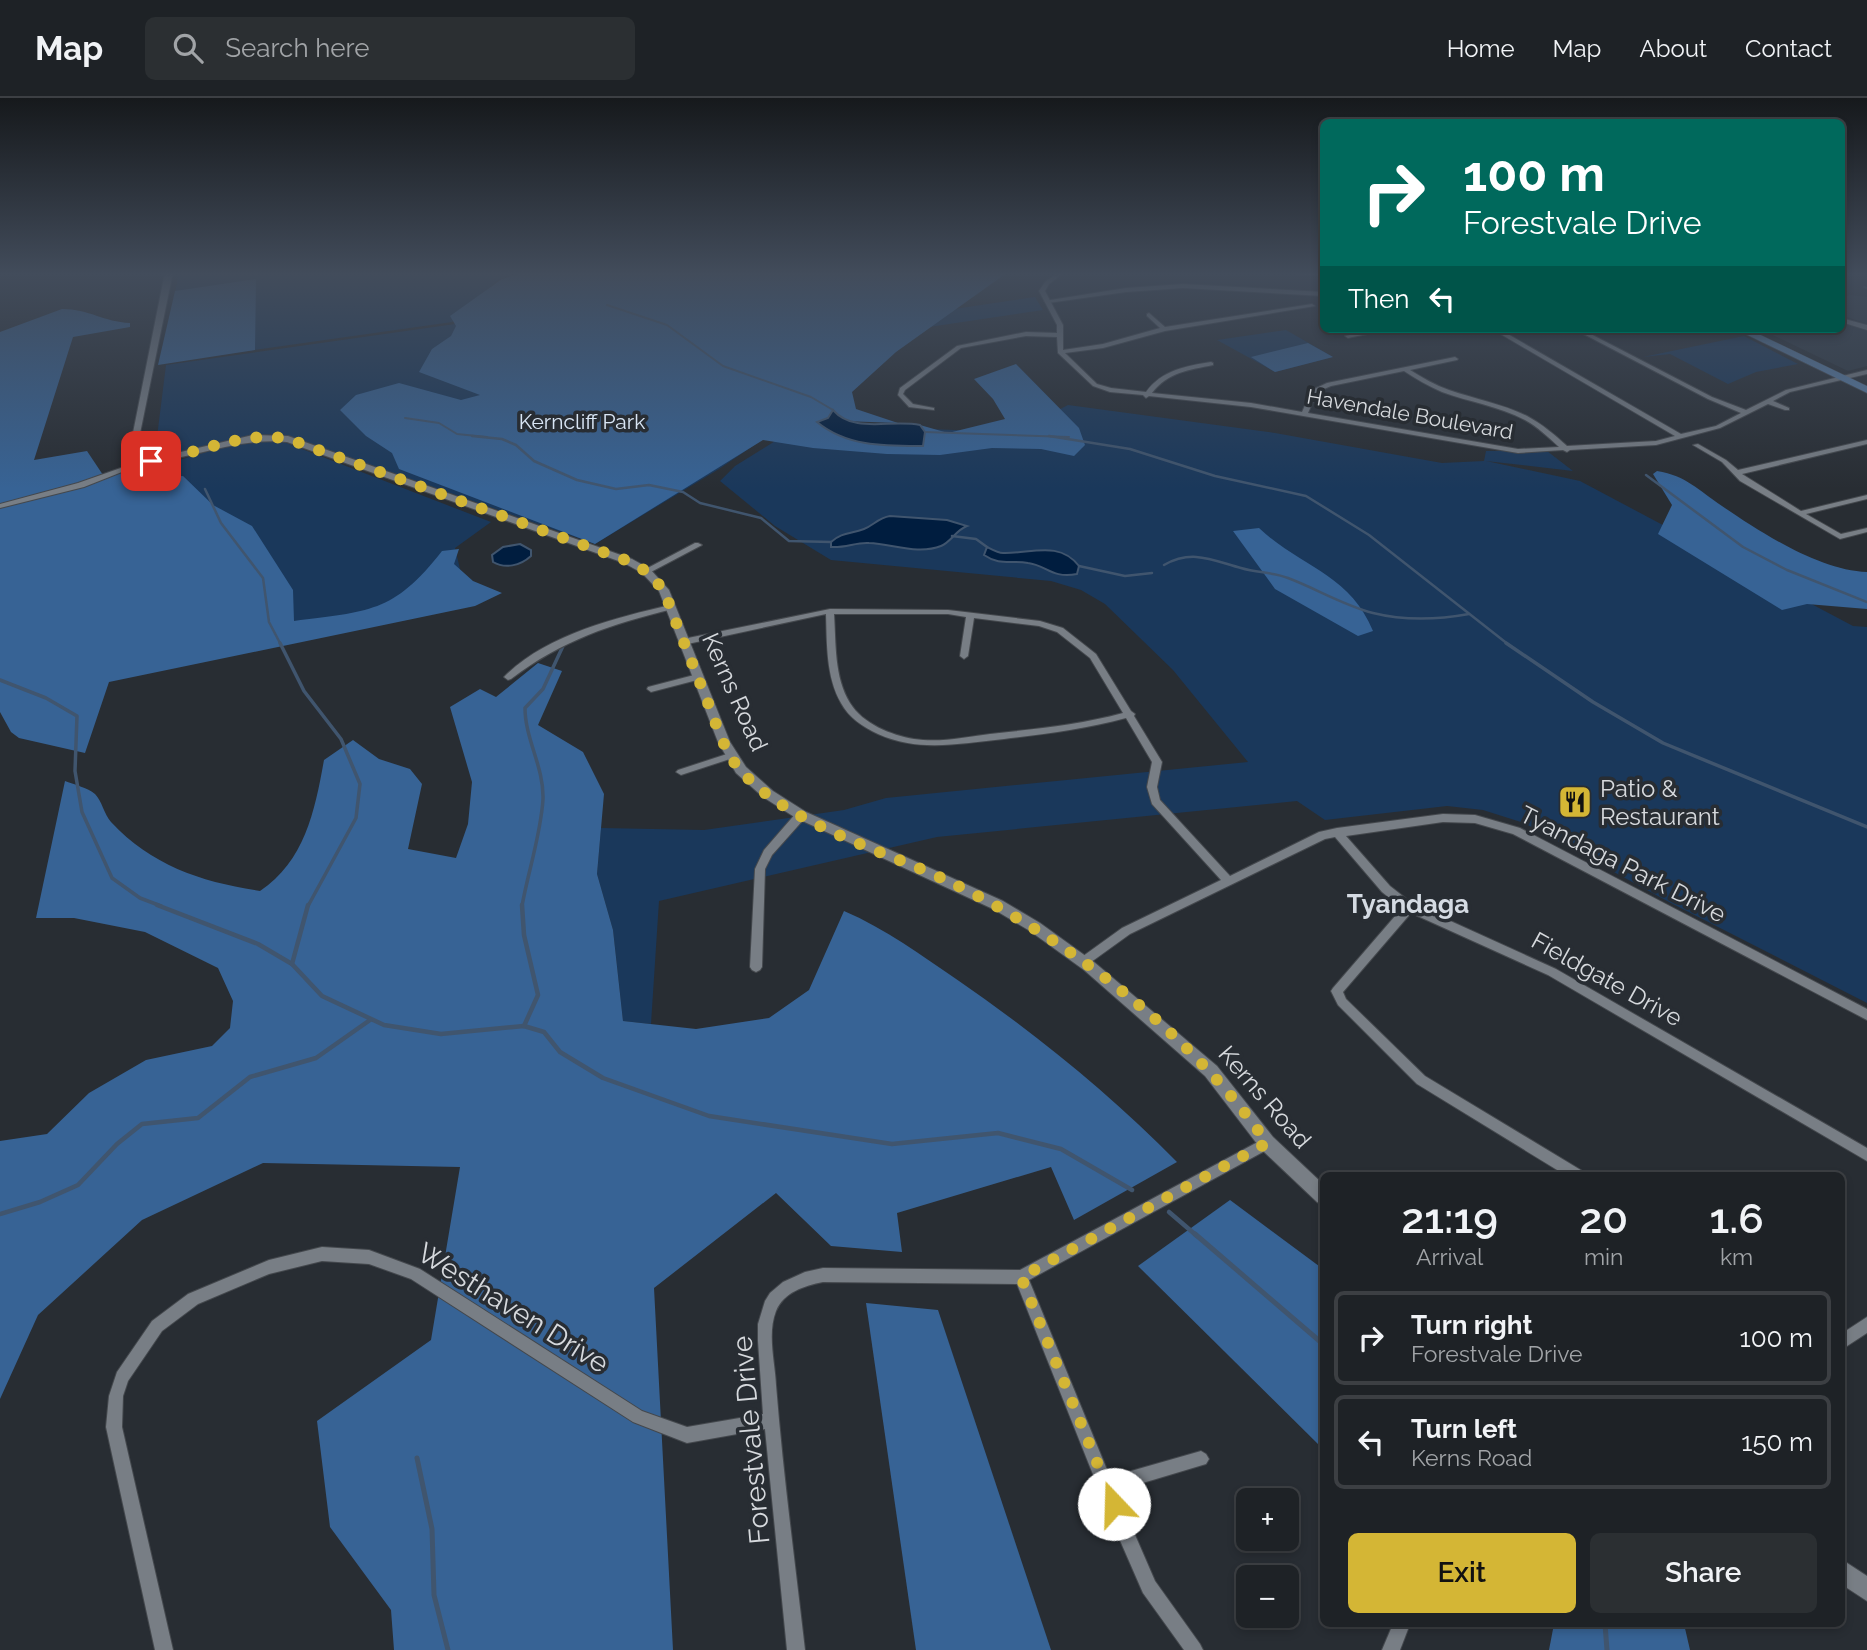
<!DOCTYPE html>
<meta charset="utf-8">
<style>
body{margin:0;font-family:Raleway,sans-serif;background:#2b2f32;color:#f1f3f6;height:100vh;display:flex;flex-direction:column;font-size:26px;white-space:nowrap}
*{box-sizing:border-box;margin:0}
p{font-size:23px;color:#a1a4a7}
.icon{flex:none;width:38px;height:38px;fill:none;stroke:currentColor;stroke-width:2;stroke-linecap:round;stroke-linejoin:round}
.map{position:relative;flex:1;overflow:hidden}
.side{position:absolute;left:1320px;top:1074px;width:525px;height:455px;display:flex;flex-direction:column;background:#1e2226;border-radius:10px;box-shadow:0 4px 10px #0003,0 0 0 2px #3c3f43}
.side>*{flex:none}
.top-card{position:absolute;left:1320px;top:21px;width:525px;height:214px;border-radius:10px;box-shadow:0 4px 10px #0003,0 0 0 2px #3c3f43;background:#00695c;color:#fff;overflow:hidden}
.fabs{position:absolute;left:1236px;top:1390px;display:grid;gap:14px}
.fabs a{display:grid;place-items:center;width:63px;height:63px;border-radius:10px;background:#1e2226;box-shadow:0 4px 10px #0003,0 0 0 2px #3c3f43;font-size:35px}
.pin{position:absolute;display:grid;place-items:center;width:60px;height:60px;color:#fff;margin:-30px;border-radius:14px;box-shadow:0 4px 10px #0006}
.me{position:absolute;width:77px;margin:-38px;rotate:339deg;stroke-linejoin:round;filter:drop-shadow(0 0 5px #0008)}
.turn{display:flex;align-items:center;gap:24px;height:147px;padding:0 28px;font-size:32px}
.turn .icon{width:91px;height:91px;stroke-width:2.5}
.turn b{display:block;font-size:49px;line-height:60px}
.then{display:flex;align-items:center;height:66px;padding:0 28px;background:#0003;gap:14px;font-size:26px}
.eta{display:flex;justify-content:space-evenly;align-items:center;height:119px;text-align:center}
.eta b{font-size:42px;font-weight:600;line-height:49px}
.cta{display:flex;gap:14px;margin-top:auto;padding:14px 28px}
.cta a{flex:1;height:80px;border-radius:10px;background:#d4b635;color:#111;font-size:28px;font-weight:600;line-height:80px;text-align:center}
.cta a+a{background:#2b2f32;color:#f1f3f6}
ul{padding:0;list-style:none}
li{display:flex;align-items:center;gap:21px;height:94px;margin:0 14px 10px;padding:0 14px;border:4px solid #3c3f43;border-radius:10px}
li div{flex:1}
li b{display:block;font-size:26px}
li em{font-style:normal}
header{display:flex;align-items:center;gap:42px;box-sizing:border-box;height:98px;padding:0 35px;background:#1e2226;border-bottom:2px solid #3c3f43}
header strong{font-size:33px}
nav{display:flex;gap:38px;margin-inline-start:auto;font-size:24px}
.search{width:490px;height:63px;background:#2b2f32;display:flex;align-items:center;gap:18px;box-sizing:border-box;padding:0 24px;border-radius:10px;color:#a1a4a7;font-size:26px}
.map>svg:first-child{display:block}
</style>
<header>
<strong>Map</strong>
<div class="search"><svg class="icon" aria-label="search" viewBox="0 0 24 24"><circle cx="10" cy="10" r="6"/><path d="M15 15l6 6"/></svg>Search here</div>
<nav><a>Home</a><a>Map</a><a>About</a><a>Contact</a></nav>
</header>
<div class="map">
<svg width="1867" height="1552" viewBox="0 0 1867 1552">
<rect width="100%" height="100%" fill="#282d33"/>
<g fill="#2f3842">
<path d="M 1850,197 L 1867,199 L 1867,226 L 1841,217 L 1841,201 Z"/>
<path d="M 1841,225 L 1867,233 L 1867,268 L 1848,273 L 1760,231 L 1841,231 Z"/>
</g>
<g fill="#1a385b">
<path d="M 179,174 L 518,174 L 498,182 L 452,224 L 162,265 Z"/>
<path d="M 822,174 L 954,211 L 1035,199 L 1043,212 L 929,229 L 719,371 L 595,446 L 285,337 C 240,332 199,360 155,355 L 166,267 Z"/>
<path d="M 1286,232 L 1333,259 L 1275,274 L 1217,242 Z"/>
<path d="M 1744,238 L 1798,266 L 1756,274 L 1728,286 L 1670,256 L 1643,259 Z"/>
<path d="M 1068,307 L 1275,335 L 1442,365 L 1484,363 L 1486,353 L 1547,353 L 1573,373 L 1486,363 L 1580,383 L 1853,528 L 1867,529 L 1867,905 L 1669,804 L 1524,725 L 1483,712 L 1447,708 L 1325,722 L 1297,703 L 937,739 L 659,803 L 651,926 L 623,923 L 613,832 L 597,776 L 601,730 L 704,732 L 844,712 L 886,700 L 1248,664 L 1173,572 L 1105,506 L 1081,492 L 1051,483 L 831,462 L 775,428 L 720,383 L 735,368 L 812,320 L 865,329 L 1016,334 Z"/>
<path d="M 276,341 L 491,424 L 455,450 L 465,492 L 125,574 L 155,369 L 244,343 Z"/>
</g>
<g fill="#376395">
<path d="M 525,174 L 1008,174 L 896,254 L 852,294 L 856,311 L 898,325 L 843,323 L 833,312 L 828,320 L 817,324 L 925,334 L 920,327 L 948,335 L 1005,321 L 993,301 L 974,281 L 1016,266 L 1079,330 L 1085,347 L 1074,358 L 1041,351 L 992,350 L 940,357 L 887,356 L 813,350 L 763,342 L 595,446 L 399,371 L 392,355 L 366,338 L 340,312 L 356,297 L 399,285 L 461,302 L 480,297 L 419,274 L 432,251 L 451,238 L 456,228 L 450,218 L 502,181 Z"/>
<path d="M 256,181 L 255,252 L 158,267 L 175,193 Z"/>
<path d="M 62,211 C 89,211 104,224 130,225 L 130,229 L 73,239 L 34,362 L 87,353 L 103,377 L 120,373 L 147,380 L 183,378 L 213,407 L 252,428 L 293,492 L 294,523 C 368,513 393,516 442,453 L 459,451 L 454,466 L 473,483 L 502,495 L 475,508 L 109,584 L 85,655 L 19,640 L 11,634 L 0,614 L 0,234 Z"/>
<path d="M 1308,245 L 1333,259 L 1275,274 L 1251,259 Z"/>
<path d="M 1657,373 C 1687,378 1698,392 1722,408 C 1760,434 1820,473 1867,474 L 1867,511 L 1807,506 L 1782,512 L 1658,436 L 1672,407 L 1653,376 Z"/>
<path d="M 1259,430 C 1300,469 1349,475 1373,533 L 1358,538 L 1275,491 L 1233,433 Z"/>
<path d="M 538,565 L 562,573 L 538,627 L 583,654 L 604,696 L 597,776 L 613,832 L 623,923 L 696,931 L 769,920 L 809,892 L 844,813 C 886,831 921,857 959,883 C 1037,937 1110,996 1177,1064 L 1074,1122 L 1051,1069 L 897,1115 L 902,1154 L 831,1148 L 776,1095 L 654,1190 L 673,1552 L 394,1552 L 391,1512 L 330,1429 L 317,1323 L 431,1242 L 460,1069 L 263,1065 L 142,1122 L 38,1217 L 0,1301 L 0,1043 L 47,1036 L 89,995 L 146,962 L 212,948 L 230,930 L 233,903 L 218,870 L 145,834 L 74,820 L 36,820 L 65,683 C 73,686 88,690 95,696 C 102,703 104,716 111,724 C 152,768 202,784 260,793 C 305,763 315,712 324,662 L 353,642 L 379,661 L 410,671 L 422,686 L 408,751 L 456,760 L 468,726 L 472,684 L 450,609 L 480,591 L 496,599 Z"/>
<path d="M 1230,1102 L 1323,1171 L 1323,1351 L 1138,1168 Z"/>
<path d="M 866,1205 L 938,1212 L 1051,1552 L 916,1552 Z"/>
<path d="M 1554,1526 L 1684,1526 L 1690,1552 L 1549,1552 Z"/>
</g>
<g fill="#001d3f" stroke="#40556e" stroke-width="2">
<path d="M 833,312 C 854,336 891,321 920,327 L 925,334 L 923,348 C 886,348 847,349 817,324 L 828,320 Z"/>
<path d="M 890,418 L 947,422 L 967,428 C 956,432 951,444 941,448 C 918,457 893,446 869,445 C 856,444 846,450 831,449 L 831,444 C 842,434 851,436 864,431 C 874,427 878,420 890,418 Z"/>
<path d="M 520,446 L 531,452 L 531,458 C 520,468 505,471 493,464 L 492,457 L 503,449 Z"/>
<path d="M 987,449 C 991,451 998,455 1003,455 C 1030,456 1059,442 1079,468 L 1077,476 C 1052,481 1046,467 1028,465 C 1010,462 1000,468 984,457 Z"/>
</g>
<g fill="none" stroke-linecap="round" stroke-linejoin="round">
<g stroke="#40556e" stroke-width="2">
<path d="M 1864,189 L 1867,190"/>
<path d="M 607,207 L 667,227 L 723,268 L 811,299 L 833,312"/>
<path d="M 405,320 L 439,325 L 457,336 L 487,339"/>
<path d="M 925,334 L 1069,339"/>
</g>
<g stroke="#40556e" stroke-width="2.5">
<path d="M 472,338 L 502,341 L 516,347 L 534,363 L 577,382 L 616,391 L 649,387 L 683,394 L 700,405 L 761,420 L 789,443 L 831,444"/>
<path d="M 1049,338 L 1130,351 L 1215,378 L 1306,398 L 1369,437 L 1509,547"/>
<path d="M 1646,377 L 1743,449 L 1787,472 L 1867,504"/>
<path d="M 205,391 L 221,425 L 263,480 L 269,524 L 281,547"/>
<path d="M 952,438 L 976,441 L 987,449"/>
<path d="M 1164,467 C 1192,451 1212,462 1241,470 C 1257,475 1273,474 1288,480 C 1317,491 1343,507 1373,515 C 1405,523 1436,522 1469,516"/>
<path d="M 1079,468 L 1125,478 L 1152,475"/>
</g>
<g stroke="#40556e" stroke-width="3.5">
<path d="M 280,545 L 304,593 L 341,641 L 360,686 L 356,720 L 308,808"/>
<path d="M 1506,545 L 1593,604 L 1663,645 L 1867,729"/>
<path d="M 0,582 L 46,600 L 77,618 L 75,673 L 82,714 L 112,780 L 140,800 L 161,808"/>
<path d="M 522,808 C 528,774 541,736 543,701 C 544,669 525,641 525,610 L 543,591 L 563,548"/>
</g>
<g stroke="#40556e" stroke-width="4.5">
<path d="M 157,807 L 258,846 L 292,866 L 322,898 L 384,927 L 441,936 L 524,928 L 544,934 L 560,954 L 603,980 L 709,1018 L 892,1046 L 998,1035 L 1061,1051 L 1132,1092"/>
<path d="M 522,807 L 524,837 L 538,897 L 524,928"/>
<path d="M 292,866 L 308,807"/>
<path d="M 1169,1114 L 1197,1138"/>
<path d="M 0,1116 L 40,1104 L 78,1087 L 117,1046 L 142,1026 L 198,1020 L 250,979 L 316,960 L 370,922"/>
</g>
<g stroke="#40556e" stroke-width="5">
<path d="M 1195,1136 L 1323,1246"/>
<path d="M 417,1360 L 432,1431 L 434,1497 L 448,1552"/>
<path d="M 1605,1526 L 1607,1552"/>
</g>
<defs>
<g id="minor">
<path d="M 1059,174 L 1065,174 L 1049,186 L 1045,193 L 1063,227 L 1063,252 L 1103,246 L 1160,230 L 1147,218 L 1147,216 L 1149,215 L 1165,229 L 1312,206 L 1315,208 L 1165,233 L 1103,250 L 1065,255 L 1097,286 L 1111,290 L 1146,294 C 1162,272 1186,268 1211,264 L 1213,265 L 1213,267 C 1189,272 1168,274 1152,295 L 1251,305 L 1302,314 L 1312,292 L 1327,285 L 1455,259 L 1458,261 L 1457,262 L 1410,272 C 1423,280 1435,287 1449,292 C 1475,301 1503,306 1527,318 C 1542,326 1555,337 1567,348 L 1656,343 L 1675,338 L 1492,231 L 1499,231 L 1681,336 L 1716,328 L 1741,315 L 1708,301 L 1574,231 L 1581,231 L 1712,299 L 1746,312 L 1786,292 L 1867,272 L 1867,276 L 1790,294 L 1773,303 L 1789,310 L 1789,312 L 1785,312 L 1768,306 L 1720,330 L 1656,347 L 1570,352 L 1567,354 L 1563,352 L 1518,355 L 1251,309 L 1149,298 L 1146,300 L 1143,297 L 1110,294 L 1093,288 L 1058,255 L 1057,239 L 1026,238 L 961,250 L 905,292 L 903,296 L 913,306 L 934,310 L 934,312 L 909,309 L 898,297 L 900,290 L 957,248 L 1026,234 L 1057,235 L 1057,227 L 1039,193 L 1045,184 ZM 1404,273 C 1416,281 1428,288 1442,294 C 1469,304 1499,308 1525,322 C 1538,329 1548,339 1559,349 L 1518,351 L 1308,315 L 1317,294 L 1331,288 Z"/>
<path d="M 1294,174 L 1323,174 L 1323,178 L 1297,176 Z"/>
<path d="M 1379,231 L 1392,231 L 1348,240 L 1345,238 Z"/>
<path d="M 1867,342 L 1867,346 L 1742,376 L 1801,413 L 1867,397 L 1867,401 L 1806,416 L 1841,436 L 1867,430 L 1867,434 L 1840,441 L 1740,383 L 1722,364 L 1693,347 L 1698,346 L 1726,362 L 1738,372 Z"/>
<path d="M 135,365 L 137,366 L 137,368 L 84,389 L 0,410 L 0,406 L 78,385 Z"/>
<path d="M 695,445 L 698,445 L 702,447 L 649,475 L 643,475 L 642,473 Z"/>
<path d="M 670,507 L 673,507 L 673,511 C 612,526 562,542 511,581 L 508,582 L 504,579 C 545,537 615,520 670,507 Z"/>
<path d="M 830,511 L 948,512 L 1040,523 L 1063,530 L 1096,556 L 1131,613 L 1135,616 L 1134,618 L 1162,664 L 1157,689 L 1160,702 L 1230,778 L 1319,734 L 1337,730 L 1443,716 L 1475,717 L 1520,730 L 1867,911 L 1867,922 L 1513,736 L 1475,725 L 1443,724 L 1346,738 L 1390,788 L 1413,806 L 1556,871 L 1867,1050 L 1867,1063 L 1548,877 L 1411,815 L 1343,894 L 1346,901 L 1425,978 L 1584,1074 L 1586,1078 L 1567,1078 L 1417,986 L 1338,907 L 1331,893 L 1333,890 L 1402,810 L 1382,794 L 1335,739 L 1325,741 L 1130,836 L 1087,867 L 1083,869 L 1079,867 L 1077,864 L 1079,861 L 1122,830 L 1221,782 L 1152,706 L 1147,689 L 1152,664 L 1126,620 C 1086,631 1045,636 1004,641 C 961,645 920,655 878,636 C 863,629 849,620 841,605 C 826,579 827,546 826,516 L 683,547 L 679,544 L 683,541 ZM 834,516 L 948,516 L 966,519 L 960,558 L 964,561 L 968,558 L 974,520 L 1039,528 L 1057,534 L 1090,560 L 1123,615 C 1079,627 1034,631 990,636 C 965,639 940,645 914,641 C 891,637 863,626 850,605 C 834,579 836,545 834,516 Z"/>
<path d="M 698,576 L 701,577 L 701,581 L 651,594 L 647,591 L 648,589 Z"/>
<path d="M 730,655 L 735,658 L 733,660 L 681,677 L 676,674 L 678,672 Z"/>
<path d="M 801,713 L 806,717 L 805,720 L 772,757 L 765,771 L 762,869 L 760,872 L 756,874 L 752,872 L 750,869 L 755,771 L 764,752 L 797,714 Z"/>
<path d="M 1267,1039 L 1272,1041 L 1273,1045 L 1272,1049 L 1029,1182 L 1110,1379 L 1201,1353 L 1206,1356 L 1209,1361 L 1206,1366 L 1116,1393 L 1155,1483 L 1200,1546 L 1203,1552 L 1184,1552 L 1143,1495 L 1112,1424 L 1017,1186 L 823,1184 C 804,1188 784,1194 776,1213 C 767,1236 775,1264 776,1287 C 783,1376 795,1464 805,1552 L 787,1552 L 765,1331 L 687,1345 L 633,1324 L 411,1181 L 369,1166 L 322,1163 L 269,1176 L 198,1206 L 162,1233 L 128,1283 L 123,1298 L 122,1329 L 173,1552 L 155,1552 L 106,1329 L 109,1298 L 117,1274 L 152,1223 L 188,1196 L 269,1162 L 322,1149 L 369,1152 L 420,1171 L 642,1313 L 687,1329 L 763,1316 L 758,1243 L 758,1226 L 765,1203 L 770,1195 L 783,1184 L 805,1174 L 823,1170 L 1020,1172 Z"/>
<path d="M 1867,1219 L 1867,1235 L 1841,1252 L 1841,1236 Z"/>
<path d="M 1393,1526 L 1410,1526 L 1400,1552 L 1382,1552 Z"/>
</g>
<g id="tertiary">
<path d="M 165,174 L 173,174 L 136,355 L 142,359 L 168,357 L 253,337 L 288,338 L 632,461 L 650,471 L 669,492 L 730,644 L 746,669 L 773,693 L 806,714 L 1003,803 L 1040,825 L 1094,864 L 1217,968 L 1273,1039 L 1323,1086 L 1323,1107 L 1317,1104 L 1261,1051 L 1205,978 L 1084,872 L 1030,833 L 993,811 L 796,720 L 763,699 L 736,675 L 718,644 L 659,493 L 642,475 L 624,465 L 287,344 C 232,338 179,368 127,365 Z"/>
<path d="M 1183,186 L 1323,194 L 1323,198 L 1183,190 L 1126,194 L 1048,205 L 1044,203 L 1126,190 Z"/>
<path d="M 1841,220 L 1867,227 L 1867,232 L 1841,224 Z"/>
<path d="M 1841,1461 L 1867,1478 L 1867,1503 L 1841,1486 Z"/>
</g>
<path id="primary" d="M 1735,231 L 1748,231 L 1867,288 L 1867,295 Z"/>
</defs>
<use href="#minor" stroke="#44484d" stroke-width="2"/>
<use href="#tertiary" stroke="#44484d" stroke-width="2"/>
<use href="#primary" stroke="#44484d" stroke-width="1"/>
<use href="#minor" fill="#787e85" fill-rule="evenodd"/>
<use href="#tertiary" fill="#787e85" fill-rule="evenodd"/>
<use href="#primary" fill="#5c82ac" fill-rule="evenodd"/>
</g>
<linearGradient id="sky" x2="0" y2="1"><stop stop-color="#16191c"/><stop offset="0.45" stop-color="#424c5b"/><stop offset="1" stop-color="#424c5b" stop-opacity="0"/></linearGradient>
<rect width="1867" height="391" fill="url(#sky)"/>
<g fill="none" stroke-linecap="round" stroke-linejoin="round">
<path stroke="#d4b635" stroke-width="12" stroke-dasharray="0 21.6" d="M 151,363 C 197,357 241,332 288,341 L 628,463 L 646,473 L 664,492 C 677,529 692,564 706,600 C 716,624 723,652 740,672 C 789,727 883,752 948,783 C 1067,840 1192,936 1267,1045 L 1021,1179 L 1114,1406"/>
</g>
<defs>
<symbol id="restaurant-square" viewBox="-11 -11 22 22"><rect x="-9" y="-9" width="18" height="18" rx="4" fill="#d4b635" stroke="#282d33"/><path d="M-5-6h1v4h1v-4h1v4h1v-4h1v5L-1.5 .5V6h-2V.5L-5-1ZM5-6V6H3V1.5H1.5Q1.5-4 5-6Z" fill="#111"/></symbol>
</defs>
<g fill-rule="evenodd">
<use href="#restaurant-square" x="1556" y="685" width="38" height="38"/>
</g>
<g text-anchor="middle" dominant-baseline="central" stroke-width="7" stroke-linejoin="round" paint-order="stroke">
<g font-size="21" fill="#d6d9dd" stroke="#282d33">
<text transform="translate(1410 316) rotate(10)">Havendale Boulevard</text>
</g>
<g font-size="21" fill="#d9e6f5" stroke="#282d33">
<text x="582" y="323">Kerncliff Park</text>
</g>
<g font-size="24" fill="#d6d9dd" stroke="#282d33">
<text transform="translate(735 594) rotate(66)">Kerns Road</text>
<text transform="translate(1623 766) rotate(27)">Tyandaga Park Drive</text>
<text transform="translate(1607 881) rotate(29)">Fieldgate Drive</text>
<text transform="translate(1265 999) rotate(49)">Kerns Road</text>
</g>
<g font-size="24" fill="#d6d9dd" stroke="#282d33" text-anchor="start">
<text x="1600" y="690">Patio &amp;<tspan x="1600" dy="28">Restaurant</tspan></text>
</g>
<g font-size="26" font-weight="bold" fill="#d5dbe3" stroke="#282d33">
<text x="1408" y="806">Tyandaga</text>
</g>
<g font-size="28" fill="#d6d9dd" stroke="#282d33">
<text transform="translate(513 1210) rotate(32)">Westhaven Drive</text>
<text transform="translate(751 1342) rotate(-95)">Forestvale Drive</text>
</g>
</g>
</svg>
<div class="fabs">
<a>+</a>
<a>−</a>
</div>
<div class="pin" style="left:151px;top:363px;background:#d93025"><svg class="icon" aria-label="arrive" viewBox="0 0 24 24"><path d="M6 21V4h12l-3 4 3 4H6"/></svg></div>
<svg class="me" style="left:1114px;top:1406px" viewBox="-20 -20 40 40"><circle r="19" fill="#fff"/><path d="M0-13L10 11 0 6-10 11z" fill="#d4b635"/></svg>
<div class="top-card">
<div class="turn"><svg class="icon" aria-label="right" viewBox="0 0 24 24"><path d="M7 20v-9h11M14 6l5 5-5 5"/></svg><div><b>100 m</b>Forestvale Drive</div></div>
<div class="then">Then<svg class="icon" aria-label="left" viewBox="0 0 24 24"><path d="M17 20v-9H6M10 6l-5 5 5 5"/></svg></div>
</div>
<section class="side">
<div class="eta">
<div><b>21:19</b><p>Arrival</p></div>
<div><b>20</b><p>min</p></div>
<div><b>1.6</b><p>km</p></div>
</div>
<ul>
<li><svg class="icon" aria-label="right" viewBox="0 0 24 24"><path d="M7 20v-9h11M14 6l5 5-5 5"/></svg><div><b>Turn right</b><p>Forestvale Drive</p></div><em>100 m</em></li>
<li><svg class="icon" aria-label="left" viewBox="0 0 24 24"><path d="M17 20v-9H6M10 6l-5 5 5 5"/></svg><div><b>Turn left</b><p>Kerns Road</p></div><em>150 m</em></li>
</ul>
<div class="cta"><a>Exit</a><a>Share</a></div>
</section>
</div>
